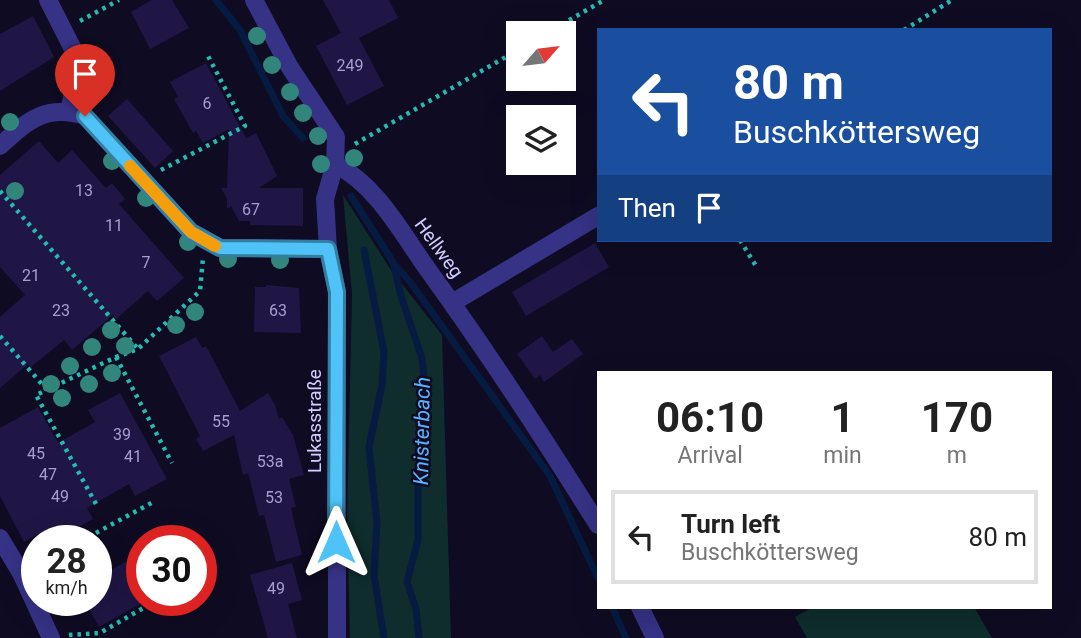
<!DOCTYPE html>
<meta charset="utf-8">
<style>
body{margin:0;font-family:Roboto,sans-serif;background:#f2f2f2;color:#222;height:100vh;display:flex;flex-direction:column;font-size:26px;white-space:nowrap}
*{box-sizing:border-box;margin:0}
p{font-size:23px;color:#767676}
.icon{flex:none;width:38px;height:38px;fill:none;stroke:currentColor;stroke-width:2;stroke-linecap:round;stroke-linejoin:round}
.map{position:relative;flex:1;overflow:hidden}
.panel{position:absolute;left:597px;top:371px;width:455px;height:238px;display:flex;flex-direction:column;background:#fff;border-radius:0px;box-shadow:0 7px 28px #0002}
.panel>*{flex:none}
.hud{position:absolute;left:597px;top:28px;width:455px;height:214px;border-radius:0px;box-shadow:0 7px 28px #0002;background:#1a4fa0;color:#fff;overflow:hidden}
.needle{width:46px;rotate:62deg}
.tools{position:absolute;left:506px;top:21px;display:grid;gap:14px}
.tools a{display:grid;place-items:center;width:70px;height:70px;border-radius:0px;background:#fff;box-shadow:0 7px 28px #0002;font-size:35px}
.speed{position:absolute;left:21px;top:525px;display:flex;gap:14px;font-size:35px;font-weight:700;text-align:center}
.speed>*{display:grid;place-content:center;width:91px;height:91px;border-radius:50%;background:#fff;box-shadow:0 7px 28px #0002;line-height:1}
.speed small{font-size:18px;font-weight:400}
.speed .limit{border:10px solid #d22;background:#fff;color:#111}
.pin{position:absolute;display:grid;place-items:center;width:60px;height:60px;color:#fff;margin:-72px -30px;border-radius:50% 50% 50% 0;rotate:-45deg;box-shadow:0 0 7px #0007}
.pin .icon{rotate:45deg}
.me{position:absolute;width:77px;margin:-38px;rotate:0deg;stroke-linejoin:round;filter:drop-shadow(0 0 5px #0008)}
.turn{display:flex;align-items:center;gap:24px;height:147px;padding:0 21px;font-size:32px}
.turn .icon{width:91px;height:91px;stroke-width:2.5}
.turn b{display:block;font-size:49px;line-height:60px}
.then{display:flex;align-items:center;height:66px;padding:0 21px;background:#0003;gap:14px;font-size:26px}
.eta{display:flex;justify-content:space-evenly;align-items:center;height:119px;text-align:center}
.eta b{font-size:42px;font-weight:700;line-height:49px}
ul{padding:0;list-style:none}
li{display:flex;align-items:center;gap:21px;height:94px;margin:0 14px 10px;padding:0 7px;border:4px solid #e0e0e0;border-radius:0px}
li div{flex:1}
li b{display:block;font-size:26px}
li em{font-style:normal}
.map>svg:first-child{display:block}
</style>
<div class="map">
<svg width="1081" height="638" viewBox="0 0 1081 638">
<rect width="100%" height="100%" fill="#0f0b22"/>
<g fill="#0e2d2c">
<path d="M 343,195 L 391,270 L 442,335 L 451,638 L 350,638 L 347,518 L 352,294 Z"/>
<path d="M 813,607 L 974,607 L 992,638 L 807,638 L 795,617 Z"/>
</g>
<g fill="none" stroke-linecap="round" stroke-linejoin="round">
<g stroke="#051b42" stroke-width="7">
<path d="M 216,0 L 240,30 L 283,116 L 303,138"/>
<path d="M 351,196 L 393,262 L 401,296 L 422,358 L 425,388 L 418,488 L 418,540 L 407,582 L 416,609 L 419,638"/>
<path d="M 364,250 L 384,352 L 382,385 L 369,447 L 377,523 L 374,575 L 384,638"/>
<path d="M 393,263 L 411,283 L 550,476 L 598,578"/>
<path d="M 612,607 L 626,638"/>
</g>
</g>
<g fill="#1f1645">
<path d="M 152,0 L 172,0 L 189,28 L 150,49 L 131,12 Z"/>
<path d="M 323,0 L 389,0 L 398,18 L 359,38 L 384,86 L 347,105 L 316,46 L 341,33 Z"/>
<path d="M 33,16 L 54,57 L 0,91 L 0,34 Z"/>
<path d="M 206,63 L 246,138 L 256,133 L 277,176 L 259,188 L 303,188 L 303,226 L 250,225 L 250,221 L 239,221 L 231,206 L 227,209 L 227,199 L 221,188 L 227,188 L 229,129 L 203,143 L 196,131 L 193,133 L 174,99 L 178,97 L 170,82 Z"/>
<path d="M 127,99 L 173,151 L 155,168 L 108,116 Z"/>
<path d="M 39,141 L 58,163 L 72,150 L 106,188 L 112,183 L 125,199 L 119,204 L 184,278 L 157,301 L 148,291 L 116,319 L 113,315 L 72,350 L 64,340 L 31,367 L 28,364 L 0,388 L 0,317 L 25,295 L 0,267 L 0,175 Z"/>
<path d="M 595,243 L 609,267 L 526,316 L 512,292 Z"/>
<path d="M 266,285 L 299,288 L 301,333 L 254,332 L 255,287 L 266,287 Z"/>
<path d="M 542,336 L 553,352 L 572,339 L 583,354 L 544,382 L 540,375 L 535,379 L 517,354 Z"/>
<path d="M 196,337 L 202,348 L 206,346 L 240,411 L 268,393 L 275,405 L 279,419 L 282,417 L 293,435 L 304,475 L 289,479 L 296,507 L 291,508 L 302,555 L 276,562 L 264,515 L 259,516 L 248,473 L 243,475 L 234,435 L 203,451 L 196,439 L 200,436 L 159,356 Z"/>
<path d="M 120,393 L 167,479 L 135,496 L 129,484 L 87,508 L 93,519 L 62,536 L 56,525 L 24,542 L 0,496 L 0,428 L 38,407 L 58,443 L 95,422 L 88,410 Z"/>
<path d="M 142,553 L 142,603 L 99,627 L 84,600 L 96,600 L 96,582 L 109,575 L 107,572 Z"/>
<path d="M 292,563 L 302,600 L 288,604 L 297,638 L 268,638 L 250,575 Z"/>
</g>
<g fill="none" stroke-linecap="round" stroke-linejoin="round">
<g stroke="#23bcb3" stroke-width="4.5" stroke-dasharray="3.5 5" stroke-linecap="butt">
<path d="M 80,21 L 119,0"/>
<path d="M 904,30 L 952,0"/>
<path d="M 547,33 L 604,0"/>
<path d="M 355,144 L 518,50"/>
<path d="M 161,170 L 245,126 L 208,56"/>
<path d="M 0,191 L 138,349"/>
<path d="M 740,240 L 756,266"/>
<path d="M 0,336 L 47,390"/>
<path d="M 116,357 L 172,463"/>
<path d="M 96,504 L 36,395 L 116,357 L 138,349 L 200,291 L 203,258"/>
<path d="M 81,541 L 155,501"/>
<path d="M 201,575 L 207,571"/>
<path d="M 69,635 L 100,633 L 157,600"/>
</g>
<g stroke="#363286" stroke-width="18">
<path d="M 48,0 L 80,63 L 69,111"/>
<path d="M 254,0 L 289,66 L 336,137 L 335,164 L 325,199 L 328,249 L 337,292 L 337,638"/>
<path d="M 0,146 C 28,120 46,104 85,116 L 191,232 L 220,248 L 328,249"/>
<path d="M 335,164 C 376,185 400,230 426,267 C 487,351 543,437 598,525"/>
<path d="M 452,303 L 598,216"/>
<path d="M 0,538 L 21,573 L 51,638"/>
<path d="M 640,607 L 655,638"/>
</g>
</g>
<g fill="#32857b">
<circle cx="257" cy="36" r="9"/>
<circle cx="272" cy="65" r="9"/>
<circle cx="290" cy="92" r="9"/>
<circle cx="303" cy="113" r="9"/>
<circle cx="10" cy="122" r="9"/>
<circle cx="318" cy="136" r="9"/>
<circle cx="354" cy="158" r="9"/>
<circle cx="112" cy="161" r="9"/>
<circle cx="321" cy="164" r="9"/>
<circle cx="15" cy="191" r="9"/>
<circle cx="146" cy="198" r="9"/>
<circle cx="188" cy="242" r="9"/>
<circle cx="228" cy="259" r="9"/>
<circle cx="280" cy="260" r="9"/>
<circle cx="195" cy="312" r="9"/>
<circle cx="176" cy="325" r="9"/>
<circle cx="111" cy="330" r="9"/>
<circle cx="125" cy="346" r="9"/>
<circle cx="92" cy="347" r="9"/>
<circle cx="70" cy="366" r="9"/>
<circle cx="112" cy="373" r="9"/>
<circle cx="51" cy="384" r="9"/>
<circle cx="89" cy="384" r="9"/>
<circle cx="62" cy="398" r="9"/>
</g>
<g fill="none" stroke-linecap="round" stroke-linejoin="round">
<defs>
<path id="route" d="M 85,116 L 191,232 L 220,248 L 328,249 L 337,292 L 336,542"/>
</defs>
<use href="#route" stroke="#337fa1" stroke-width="18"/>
<use href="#route" stroke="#4fc3f7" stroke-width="12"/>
<path stroke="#f59e0b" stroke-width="12" d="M 130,166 L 191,232 L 215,246"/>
</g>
<g text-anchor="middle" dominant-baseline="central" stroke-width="5" stroke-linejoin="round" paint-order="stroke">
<g font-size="16" fill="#a69fd0">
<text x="350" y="65">249</text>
<text x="207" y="103">6</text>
<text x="84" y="190">13</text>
<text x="251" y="209">67</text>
<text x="114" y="225">11</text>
<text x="146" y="262">7</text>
<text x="31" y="275">21</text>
<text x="61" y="310">23</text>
<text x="278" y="310">63</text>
<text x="221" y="421">55</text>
<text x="122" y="434">39</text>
<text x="36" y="453">45</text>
<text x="133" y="456">41</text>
<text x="270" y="461">53a</text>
<text x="48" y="474">47</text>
<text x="60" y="496">49</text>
<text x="274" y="497">53</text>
<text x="276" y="588">49</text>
</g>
<g font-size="19" fill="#d3cdff" stroke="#0f0b22">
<text transform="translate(439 248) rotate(54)">Hellweg</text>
<text transform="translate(314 421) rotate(-90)">Lukasstraße</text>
</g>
<g font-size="21" font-style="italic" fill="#5bb3ff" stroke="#0f0b22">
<text transform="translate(422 431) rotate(-89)">Knisterbach</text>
</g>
</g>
</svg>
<div class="tools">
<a><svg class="needle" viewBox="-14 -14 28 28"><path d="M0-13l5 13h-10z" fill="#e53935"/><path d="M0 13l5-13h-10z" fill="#767676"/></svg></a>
<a><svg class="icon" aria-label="layers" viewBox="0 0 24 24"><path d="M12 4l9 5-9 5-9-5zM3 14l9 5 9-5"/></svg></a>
</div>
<div class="speed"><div>28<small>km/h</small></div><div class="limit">30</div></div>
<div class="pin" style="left:85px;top:116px;background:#d93025"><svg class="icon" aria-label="arrive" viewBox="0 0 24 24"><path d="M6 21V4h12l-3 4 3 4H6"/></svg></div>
<svg class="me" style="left:336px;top:542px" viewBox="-20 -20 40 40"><path d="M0-17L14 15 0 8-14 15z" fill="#4fc3f7" stroke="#fff" stroke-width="4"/></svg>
<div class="hud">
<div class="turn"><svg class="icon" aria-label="left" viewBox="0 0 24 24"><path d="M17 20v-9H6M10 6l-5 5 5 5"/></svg><div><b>80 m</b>Buschköttersweg</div></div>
<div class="then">Then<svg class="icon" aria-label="arrive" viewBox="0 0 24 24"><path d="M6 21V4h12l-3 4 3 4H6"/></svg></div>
</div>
<section class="panel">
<div class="eta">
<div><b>06:10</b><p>Arrival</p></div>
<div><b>1</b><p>min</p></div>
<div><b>170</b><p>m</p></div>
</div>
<ul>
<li><svg class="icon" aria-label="left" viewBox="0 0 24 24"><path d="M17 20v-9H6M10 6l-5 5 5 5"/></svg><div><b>Turn left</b><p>Buschköttersweg</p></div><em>80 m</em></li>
</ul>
</section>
</div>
